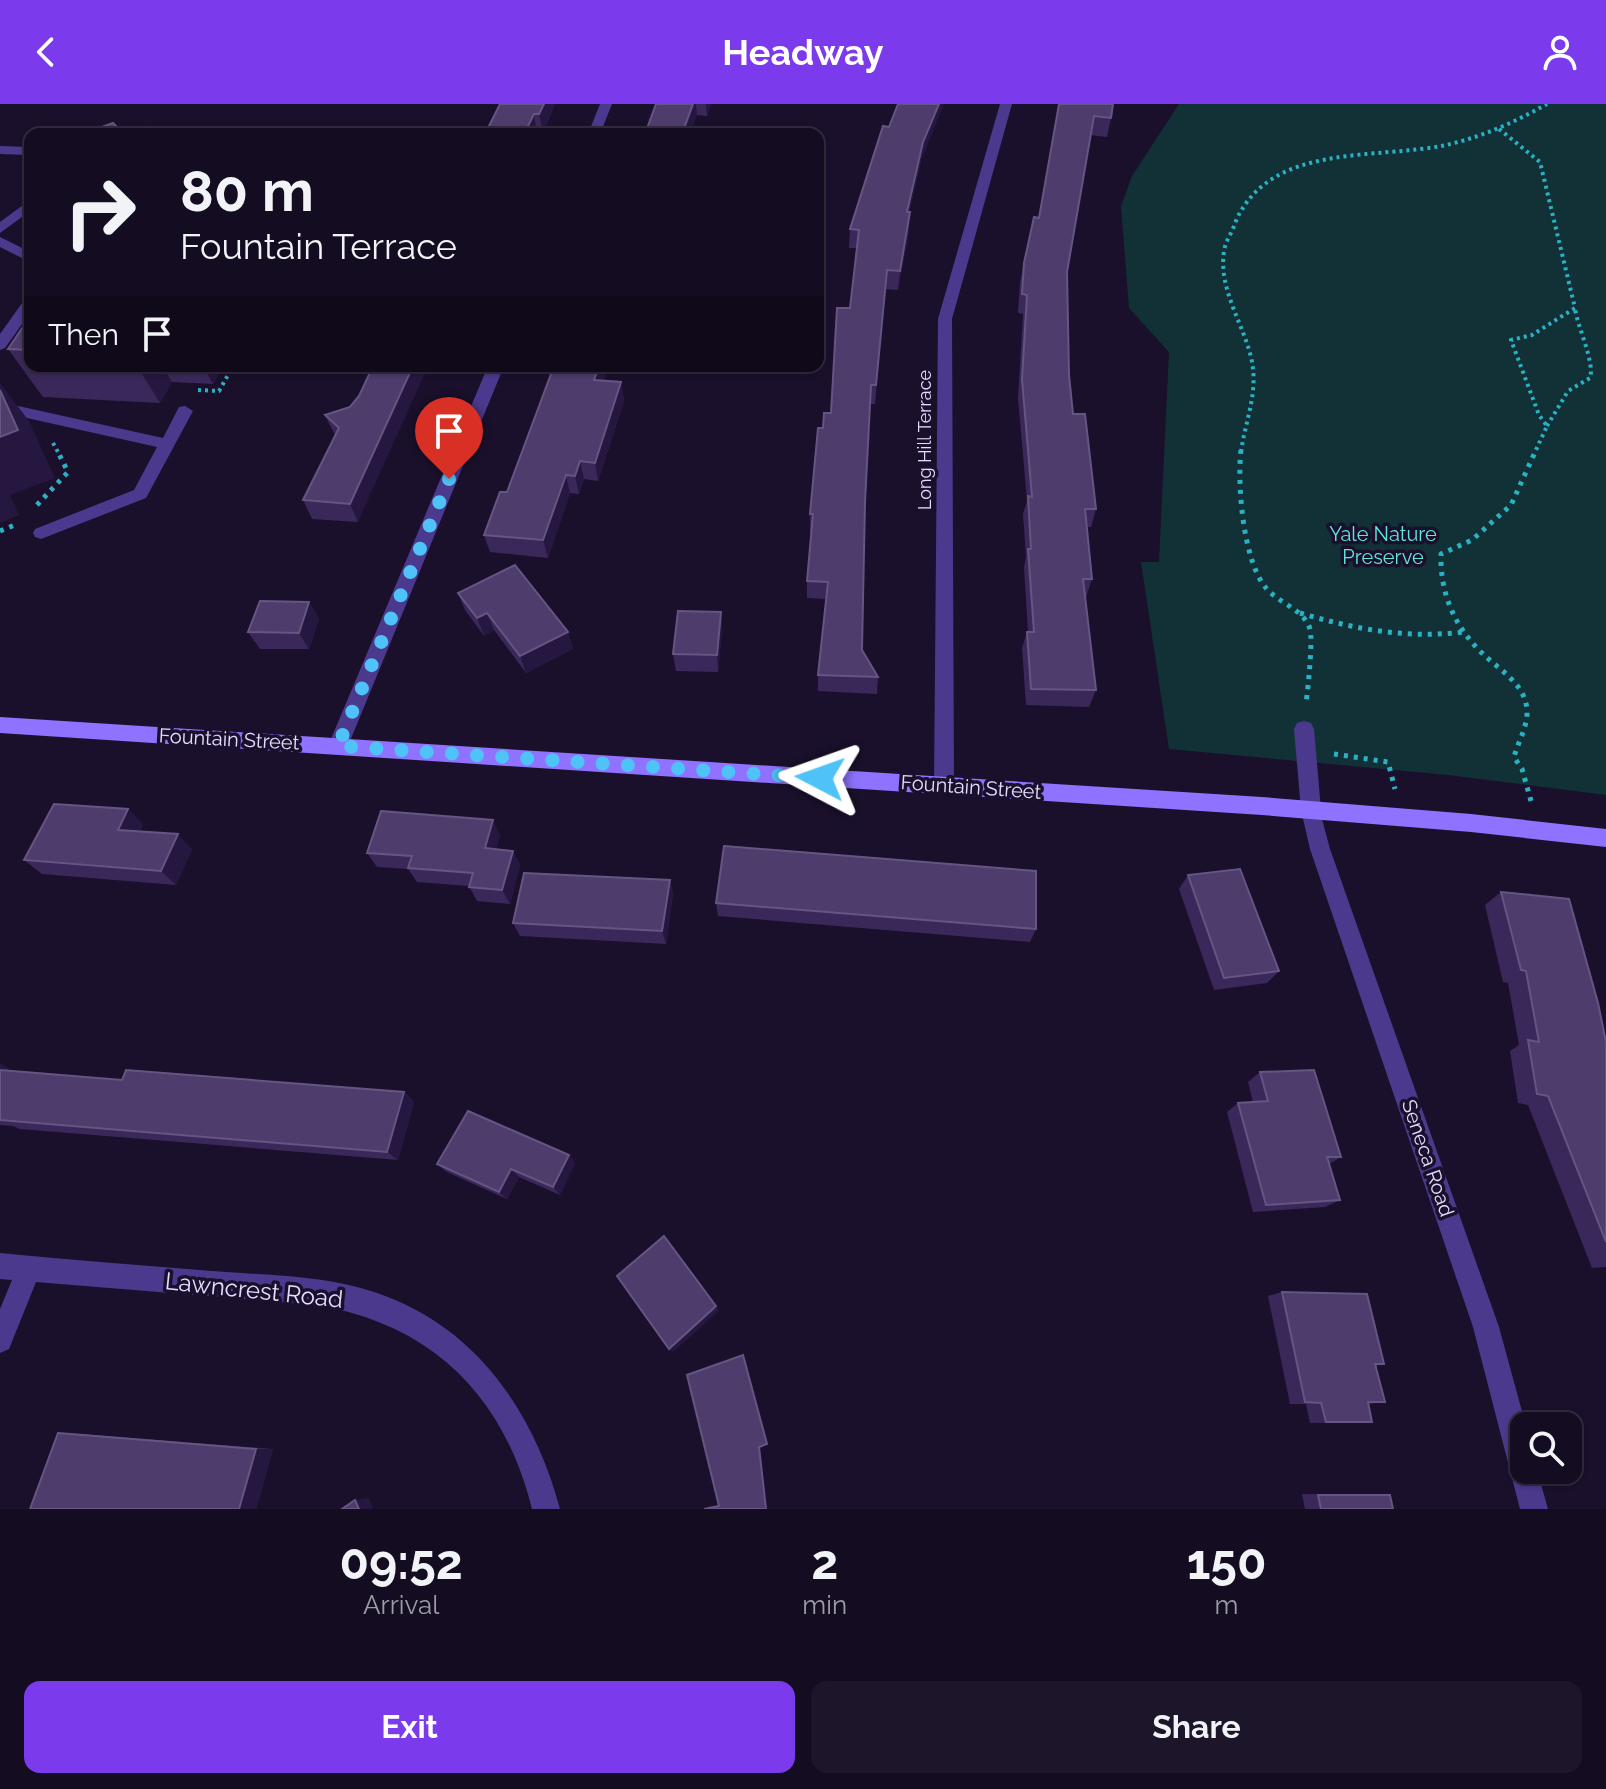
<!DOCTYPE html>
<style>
body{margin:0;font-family:Raleway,sans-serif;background:#1d152a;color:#f1f3f6;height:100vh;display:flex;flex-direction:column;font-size:30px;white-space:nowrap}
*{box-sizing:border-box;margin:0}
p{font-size:26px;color:#9d9ba5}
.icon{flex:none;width:44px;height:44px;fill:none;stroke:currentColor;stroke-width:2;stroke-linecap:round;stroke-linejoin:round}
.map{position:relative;height:1405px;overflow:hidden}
.side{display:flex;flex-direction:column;background:#140c21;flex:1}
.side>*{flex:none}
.banner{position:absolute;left:24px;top:24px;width:800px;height:244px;border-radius:16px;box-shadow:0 2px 6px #0004,0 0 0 2px #332c3f;background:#140c21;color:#f1f3f6;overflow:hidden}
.fabs{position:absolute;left:1510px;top:1308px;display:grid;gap:16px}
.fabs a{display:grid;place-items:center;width:72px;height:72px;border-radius:16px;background:#140c21;box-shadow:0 2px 6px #0004,0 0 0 2px #332c3f;font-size:40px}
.pin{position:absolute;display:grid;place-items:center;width:68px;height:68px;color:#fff;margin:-82px -34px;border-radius:50% 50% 50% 0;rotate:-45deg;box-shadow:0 0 8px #0007}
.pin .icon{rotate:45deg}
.me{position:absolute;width:88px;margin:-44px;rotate:274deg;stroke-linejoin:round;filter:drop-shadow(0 0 6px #0008)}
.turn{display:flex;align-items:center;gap:28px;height:168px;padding:0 24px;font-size:36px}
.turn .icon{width:104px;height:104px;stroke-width:2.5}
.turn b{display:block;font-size:56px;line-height:68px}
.then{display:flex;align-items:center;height:76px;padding:0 24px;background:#0003;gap:16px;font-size:30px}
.eta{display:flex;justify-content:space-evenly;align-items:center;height:136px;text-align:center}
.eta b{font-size:48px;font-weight:700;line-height:56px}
.button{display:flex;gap:16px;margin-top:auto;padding:16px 24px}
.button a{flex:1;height:92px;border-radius:16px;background:#7c3aed;color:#fff;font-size:32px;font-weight:700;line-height:92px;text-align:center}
.button a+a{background:#1d152a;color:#f1f3f6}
header{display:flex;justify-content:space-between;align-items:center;height:104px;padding:0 24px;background:#7c3aed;color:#fff;font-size:36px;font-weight:700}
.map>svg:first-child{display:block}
</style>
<header><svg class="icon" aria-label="back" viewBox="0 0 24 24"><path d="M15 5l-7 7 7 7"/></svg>Headway<svg class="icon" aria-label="person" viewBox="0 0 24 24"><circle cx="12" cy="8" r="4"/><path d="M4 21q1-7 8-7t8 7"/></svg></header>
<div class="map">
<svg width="1606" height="1405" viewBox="0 0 1606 1405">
<rect width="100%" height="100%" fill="#1a102c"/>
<path fill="#123136" d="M 1179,0 L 1606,0 L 1606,691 L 1448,671 L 1169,645 L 1141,458 L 1159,458 L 1169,248 L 1129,204 L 1121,102 L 1132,72 Z"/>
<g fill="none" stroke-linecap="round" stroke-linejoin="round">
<g stroke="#2ab2c4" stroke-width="4" stroke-dasharray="3 4" stroke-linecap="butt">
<path d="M 1499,25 L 1540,58 L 1575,204 L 1532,231 L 1511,236 L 1539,311 L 1547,322 L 1535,348"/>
<path d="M 198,286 L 219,287 L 233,262"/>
<path d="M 1547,322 L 1568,287 L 1590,274 C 1595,259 1578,224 1575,205"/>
<path d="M 53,339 L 58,348"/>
<path d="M 1241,348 C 1245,318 1258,290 1252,258 C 1245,221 1218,187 1224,147 C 1225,138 1232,129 1235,119 C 1269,38 1375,56 1446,41 C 1482,33 1515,18 1547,0"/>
</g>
<g stroke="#2ab2c4" stroke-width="5" stroke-dasharray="4 6" stroke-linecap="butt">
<path d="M 1241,346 C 1237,380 1243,457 1266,484 C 1278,499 1304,505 1310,525 C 1313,536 1308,585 1306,599"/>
<path d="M 37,401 L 68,368 L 57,346"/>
<path d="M 0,427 L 15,421"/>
<path d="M 1300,509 C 1354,525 1407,535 1463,528"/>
<path d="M 1334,650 L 1388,658 L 1395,685"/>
<path d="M 1531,697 L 1522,665 L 1514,653 C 1518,638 1528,622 1527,606 C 1525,579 1499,566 1482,549 C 1454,522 1440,489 1441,450 L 1472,436 L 1511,401 L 1536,346"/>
</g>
<g fill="#4b398d" fill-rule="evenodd">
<path d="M 0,42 L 30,43 L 30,51 L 0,50 Z"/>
<path d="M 30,96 L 30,107 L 0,129 L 0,118 Z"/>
<path d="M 0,298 L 163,334 L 179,303 L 185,302 L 193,307 L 146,394 L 41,435 L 35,433 L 33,429 L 35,425 L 134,386 L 157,343 L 0,308 Z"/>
<path d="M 1304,617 L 1311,619 L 1314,625 L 1321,706 L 1318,712 L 1311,715 L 1304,712 L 1301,706 L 1294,625 L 1297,619 Z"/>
</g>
<g fill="#4b398d" fill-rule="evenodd">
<path d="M 600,0 L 612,0 L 600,30 L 588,30 Z"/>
<path d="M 1000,0 L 1012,0 L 952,215 L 954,681 L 951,687 L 944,689 L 937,687 L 934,681 L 938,215 Z"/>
<path d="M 0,133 L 30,148 L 30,158 L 0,143 Z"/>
<path d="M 30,194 L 30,209 L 5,244 L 0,246 L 0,230 L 25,195 Z"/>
<path d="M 488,262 L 504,262 L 348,642 L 345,648 L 331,648 L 328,642 Z"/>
<path d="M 1311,697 L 1318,700 L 1330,745 L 1499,1223 L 1526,1322 L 1524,1366 L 1537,1366 L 1548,1405 L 1520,1405 L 1473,1223 L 1310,745 L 1301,706 L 1304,700 Z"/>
<path d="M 0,1149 C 71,1156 142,1161 212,1167 C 261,1171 310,1171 357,1183 C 467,1211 532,1300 560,1405 L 532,1405 C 504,1292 432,1220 316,1201 L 36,1178 L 9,1245 L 0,1249 L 0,1205 L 12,1176 L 0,1175 Z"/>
</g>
<path fill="#8f72ff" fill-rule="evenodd" d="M 0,613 L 1262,693 L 1471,710 L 1606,725 L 1606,743 L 1471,728 L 1262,711 L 0,629 Z"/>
</g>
<g fill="#3b285a">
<path d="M 500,0 L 555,0 L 543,29 L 538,29 Z"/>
<path d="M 656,0 L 711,0 L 707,12 L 697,11 Z"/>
<path d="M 1059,0 L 1111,14 L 1107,33 L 1090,31 L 1067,168 L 1069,271 L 1073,310 L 1096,405 L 1091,423 L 1087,423 L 1092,475 L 1086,493 L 1085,493 L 1096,586 L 1089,603 L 1026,601 L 1022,544 L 1027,528 L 1028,528 L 1024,463 L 1026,453 L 1023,410 L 1027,397 L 1018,294 L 1023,210 L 1018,209 L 1020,178 L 1024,159 L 1039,114 Z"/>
<path d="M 889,23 L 921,57 L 909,108 L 909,127 L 898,186 L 885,185 L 875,300 L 870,300 L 865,398 L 862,546 L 878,573 L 877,590 L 818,587 L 818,571 L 827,495 L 807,494 L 807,477 L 811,428 L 810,428 L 810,410 L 823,324 L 831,309 L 850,204 L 857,144 L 849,144 L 850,125 Z"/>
<path d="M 30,214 L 30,262 L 223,262 L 213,280 L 172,278 L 160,299 L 43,293 L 8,245 Z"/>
<path d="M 604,277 L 621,278 L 624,297 L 598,377 L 584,375 L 579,390 L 570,389 L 548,454 L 490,448 L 484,431 L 507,388 Z"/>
<path d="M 359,292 L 358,418 L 312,415 L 303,396 L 335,331 L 325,311 L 350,303 Z"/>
<path d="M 458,489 L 568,528 L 573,545 L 526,569 L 494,526 L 484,532 L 465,506 Z"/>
<path d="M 309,498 L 319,515 L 309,545 L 260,545 L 248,528 Z"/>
<path d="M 721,508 L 722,525 L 718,568 L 676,567 L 673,550 Z"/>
<path d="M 143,720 L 140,727 L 192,745 L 176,781 L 42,770 L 24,756 Z"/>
<path d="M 500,731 L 496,745 L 513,747 L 520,761 L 510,800 L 477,797 L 469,782 L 417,778 L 408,765 L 377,763 L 367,749 Z"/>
<path d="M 1188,771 L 1279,867 L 1267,879 L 1214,886 L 1179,785 Z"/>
<path d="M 670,776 L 673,790 L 666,840 L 520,832 L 513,819 Z"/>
<path d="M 1501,788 L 1606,938 L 1606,1163 L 1592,1164 L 1528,1001 L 1518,999 L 1510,947 L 1519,941 L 1508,879 L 1503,878 L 1485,801 Z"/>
<path d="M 716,799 L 1036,825 L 1030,838 L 718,812 Z"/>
<path d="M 0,960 L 8,964 L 7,967 L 122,976 L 404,988 L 414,998 L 398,1056 L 20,1025 L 13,1022 L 0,1021 Z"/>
<path d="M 1260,968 L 1341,1053 L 1329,1060 L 1340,1096 L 1325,1103 L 1253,1108 L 1227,1008 L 1238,999 L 1253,998 L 1248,978 Z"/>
<path d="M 569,1051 L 575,1059 L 560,1091 L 519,1073 L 507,1095 L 447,1068 L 437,1060 Z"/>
<path d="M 1282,1188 L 1384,1260 L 1376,1262 L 1385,1298 L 1368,1300 L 1372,1318 L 1310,1319 L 1306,1300 L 1290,1300 L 1268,1192 Z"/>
<path d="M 58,1329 L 81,1330 L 273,1345 L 256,1405 Z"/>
<path d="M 1302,1390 L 1390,1391 L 1393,1405 L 1305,1405 Z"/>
</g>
<g fill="#261740">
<path d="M 544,0 L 555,0 L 543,29 L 539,10 Z"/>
<path d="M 693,0 L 696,0 L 697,11 L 690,30 L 682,30 Z"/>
<path d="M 706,0 L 711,0 L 707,12 Z"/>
<path d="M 939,0 L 944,0 L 921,57 L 905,127 L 907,108 L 923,38 Z"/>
<path d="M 534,10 L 537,30 L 524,30 Z"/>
<path d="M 910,108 L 909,127 L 898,186 L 900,167 Z"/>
<path d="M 137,262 L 162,262 L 172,278 L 160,299 Z"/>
<path d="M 203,262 L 223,262 L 213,280 Z"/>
<path d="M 413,262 L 428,262 L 358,418 L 350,400 Z"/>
<path d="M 599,262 L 609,262 L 598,295 L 594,276 Z"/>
<path d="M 621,278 L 624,297 L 598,377 L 595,359 Z"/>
<path d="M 0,279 L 29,317 L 55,374 L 10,391 L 19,411 L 0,419 Z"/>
<path d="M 580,357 L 584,375 L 579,390 L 575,372 Z"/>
<path d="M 566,371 L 570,389 L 548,454 L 543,436 Z"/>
<path d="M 309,498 L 319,515 L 309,545 L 299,529 Z"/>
<path d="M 721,508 L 722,525 L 718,568 L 717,551 Z"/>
<path d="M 487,509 L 494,526 L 484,532 L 477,514 Z"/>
<path d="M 568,528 L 573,545 L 526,569 L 520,552 Z"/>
<path d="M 128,705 L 143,720 L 134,740 L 118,726 Z"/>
<path d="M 493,716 L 500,731 L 493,758 L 485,744 Z"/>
<path d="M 178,730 L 192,745 L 176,781 L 161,767 Z"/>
<path d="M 513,747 L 520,761 L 510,800 L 502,786 Z"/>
<path d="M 670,776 L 673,790 L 666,840 L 662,827 Z"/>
<path d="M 0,960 L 8,964 L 3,975 L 0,973 Z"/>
<path d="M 404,988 L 414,998 L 398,1056 L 387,1048 Z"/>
<path d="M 569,1051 L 575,1059 L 560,1091 L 553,1083 Z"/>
<path d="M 511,1065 L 519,1073 L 507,1095 L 499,1088 Z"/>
<path d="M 716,1202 L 719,1207 L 673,1248 L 669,1245 Z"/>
<path d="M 743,1251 L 768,1340 L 760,1343 L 767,1405 L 766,1405 Z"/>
<path d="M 256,1345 L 273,1345 L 256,1405 L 239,1405 Z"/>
<path d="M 369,1394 L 373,1405 L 359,1405 L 355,1396 Z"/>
</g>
<g fill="#4d3c6c" stroke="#655583" stroke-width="2">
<path d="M 500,0 L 544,0 L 539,10 L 534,10 L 524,30 L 485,30 Z"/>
<path d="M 656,0 L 693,0 L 682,30 L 645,30 Z"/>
<path d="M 898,0 L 939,0 L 923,38 L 907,108 L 910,108 L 900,167 L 887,166 L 876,281 L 871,281 L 865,398 L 862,546 L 878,573 L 818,571 L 828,478 L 807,477 L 813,410 L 810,410 L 818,324 L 823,324 L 824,309 L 831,309 L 837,204 L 850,204 L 859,126 L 850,125 L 883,22 L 889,23 Z"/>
<path d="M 1059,0 L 1113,0 L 1111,14 L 1094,12 L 1067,168 L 1069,271 L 1073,310 L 1085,310 L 1096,405 L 1085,405 L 1092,475 L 1083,475 L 1096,586 L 1031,585 L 1027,528 L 1034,528 L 1028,445 L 1031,445 L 1028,392 L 1032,393 L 1022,275 L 1027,191 L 1022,190 L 1024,159 L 1034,113 L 1039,114 Z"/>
<path d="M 113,19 L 124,30 L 83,30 Z"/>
<path d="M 151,23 L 158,30 L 132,30 Z"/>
<path d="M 29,214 L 30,214 L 30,246 L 8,245 Z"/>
<path d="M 373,262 L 413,262 L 350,400 L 303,396 L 339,324 L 325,311 L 350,303 L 359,292 Z"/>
<path d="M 554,262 L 599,262 L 594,276 L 621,278 L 595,359 L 580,357 L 575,372 L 566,371 L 543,436 L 484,431 L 500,388 L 507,388 Z"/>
<path d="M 0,286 L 18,326 L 0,333 Z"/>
<path d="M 515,461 L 568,528 L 520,552 L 487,509 L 477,514 L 458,489 Z"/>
<path d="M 260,497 L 309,498 L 299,529 L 248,528 Z"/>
<path d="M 678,507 L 721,508 L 717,551 L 673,550 Z"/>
<path d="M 54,700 L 128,705 L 118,726 L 178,730 L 161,767 L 24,756 Z"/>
<path d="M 381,707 L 493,716 L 485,744 L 513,747 L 502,786 L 469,783 L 473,769 L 408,764 L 412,752 L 367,749 Z"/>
<path d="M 724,742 L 1036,767 L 1036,825 L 716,799 Z"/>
<path d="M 1240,765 L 1279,867 L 1224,874 L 1188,771 Z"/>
<path d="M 524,769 L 670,776 L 662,827 L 513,819 Z"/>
<path d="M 1501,788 L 1569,795 L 1598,899 L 1606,938 L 1606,1138 L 1548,992 L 1537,990 L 1528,936 L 1539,938 L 1526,867 L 1521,866 Z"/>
<path d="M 0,966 L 122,976 L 126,966 L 404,988 L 387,1048 L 0,1016 Z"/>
<path d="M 1314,966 L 1341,1053 L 1327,1053 L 1340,1096 L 1266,1101 L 1238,999 L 1268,997 L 1260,968 Z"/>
<path d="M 468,1007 L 569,1051 L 553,1083 L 511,1065 L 499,1088 L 437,1060 Z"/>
<path d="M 664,1132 L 716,1202 L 669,1245 L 617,1172 Z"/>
<path d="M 1282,1188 L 1367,1190 L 1384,1260 L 1375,1260 L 1385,1298 L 1368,1298 L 1372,1318 L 1326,1318 L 1321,1299 L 1305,1298 Z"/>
<path d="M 743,1251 L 767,1340 L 759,1343 L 766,1405 L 704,1405 L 719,1402 L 687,1271 Z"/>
<path d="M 58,1329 L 256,1345 L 239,1405 L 30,1405 Z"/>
<path d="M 1318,1391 L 1390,1391 L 1393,1405 L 1321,1405 Z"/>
<path d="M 355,1396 L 359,1405 L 342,1405 Z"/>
</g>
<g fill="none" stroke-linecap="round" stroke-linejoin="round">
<path stroke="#4fc3f7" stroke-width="14" stroke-dasharray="0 25.2" d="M 449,375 L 338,642 L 820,674"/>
</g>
<g text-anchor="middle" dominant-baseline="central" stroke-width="7" stroke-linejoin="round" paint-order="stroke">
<g font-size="18" fill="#e5dbff" stroke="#1a102c">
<text transform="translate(924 336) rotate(-90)">Long Hill Terrace</text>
</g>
<g font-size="20" fill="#5fe7dd" stroke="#1a102c">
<text x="1383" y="430">Yale Nature<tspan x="1383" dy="23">Preserve</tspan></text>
</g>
<g font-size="20" fill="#e5dbff" stroke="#1a102c">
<text transform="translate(229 635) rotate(3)">Fountain Street</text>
<text transform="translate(971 683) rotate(4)">Fountain Street</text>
<text transform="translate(1428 1054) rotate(71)">Seneca Road</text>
</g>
<g font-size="24" fill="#e5dbff" stroke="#1a102c">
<text transform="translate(254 1186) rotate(6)">Lawncrest Road</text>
</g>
</g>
</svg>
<div class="fabs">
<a><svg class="icon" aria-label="search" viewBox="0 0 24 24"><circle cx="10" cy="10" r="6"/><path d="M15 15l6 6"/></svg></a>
</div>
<div class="pin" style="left:449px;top:375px;background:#d93025"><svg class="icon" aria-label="arrive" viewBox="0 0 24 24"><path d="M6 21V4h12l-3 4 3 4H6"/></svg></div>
<svg class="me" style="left:820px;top:674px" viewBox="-20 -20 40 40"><path d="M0-17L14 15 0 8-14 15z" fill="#4fc3f7" stroke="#fff" stroke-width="4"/></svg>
<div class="banner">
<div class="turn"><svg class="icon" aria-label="right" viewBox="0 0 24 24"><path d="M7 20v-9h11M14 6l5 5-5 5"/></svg><div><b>80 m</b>Fountain Terrace</div></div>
<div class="then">Then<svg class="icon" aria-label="arrive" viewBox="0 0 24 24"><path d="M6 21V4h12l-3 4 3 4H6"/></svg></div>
</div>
</div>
<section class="side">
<div class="eta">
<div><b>09:52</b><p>Arrival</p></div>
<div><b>2</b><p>min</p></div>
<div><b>150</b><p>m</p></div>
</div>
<div class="button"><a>Exit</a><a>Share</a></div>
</section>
